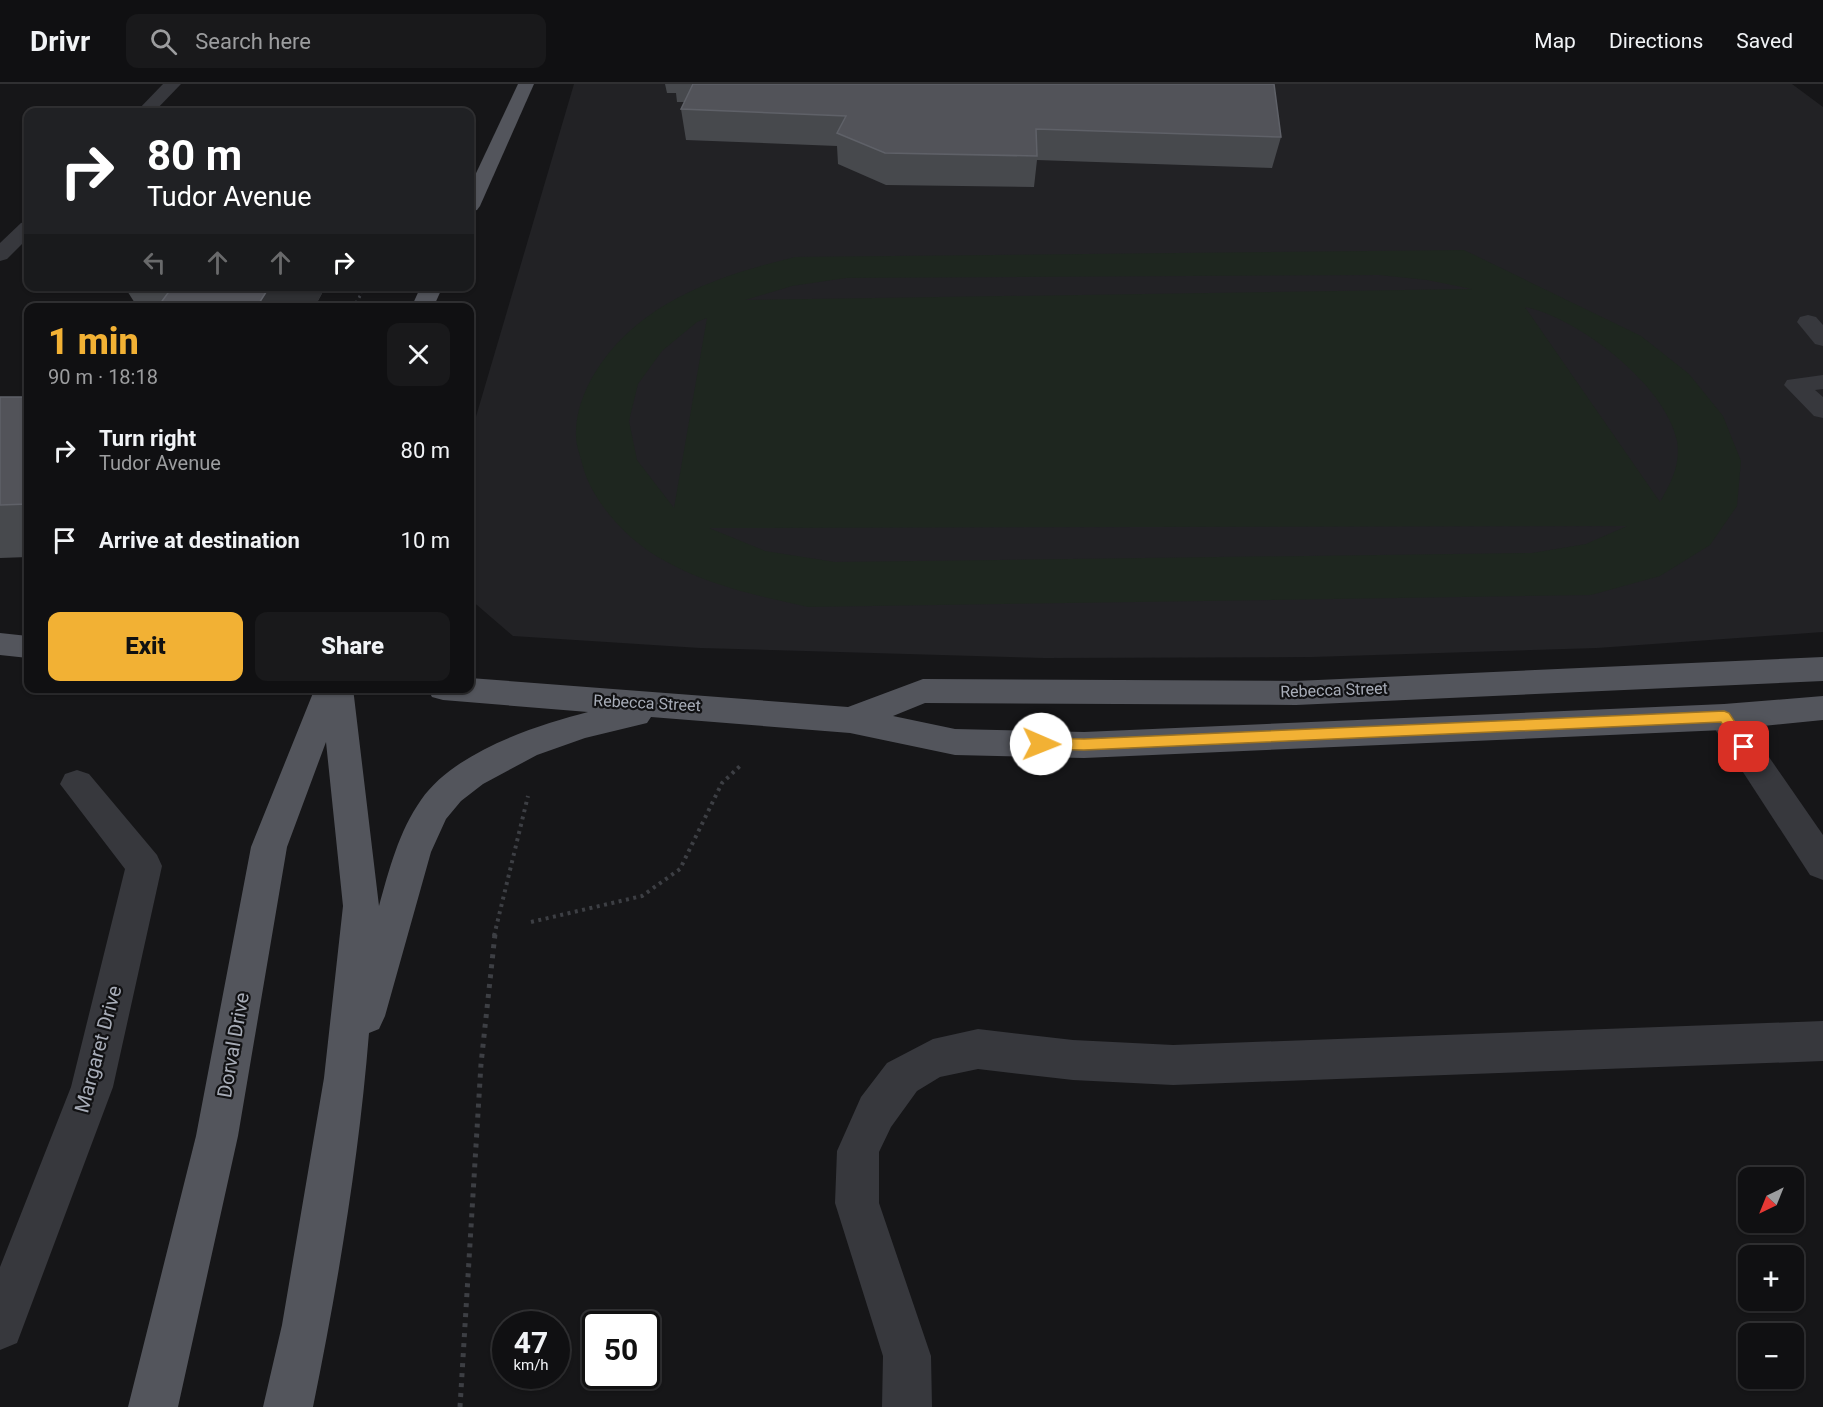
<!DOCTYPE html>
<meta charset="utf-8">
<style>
body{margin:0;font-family:Roboto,sans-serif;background:#19191b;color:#f1f3f6;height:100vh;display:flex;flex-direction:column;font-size:22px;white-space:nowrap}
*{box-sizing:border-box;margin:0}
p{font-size:20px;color:#9c9d9f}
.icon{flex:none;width:33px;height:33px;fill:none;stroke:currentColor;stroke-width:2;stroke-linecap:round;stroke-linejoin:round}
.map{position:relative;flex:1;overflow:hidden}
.side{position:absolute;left:24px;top:219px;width:450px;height:390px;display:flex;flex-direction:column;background:#101012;border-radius:12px;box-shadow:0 2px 4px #0004,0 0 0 2px #303032}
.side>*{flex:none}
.banner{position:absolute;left:24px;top:24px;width:450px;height:183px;border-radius:12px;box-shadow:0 2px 4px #0004,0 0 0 2px #303032;background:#202124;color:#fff;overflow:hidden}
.needle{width:39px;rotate:223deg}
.controls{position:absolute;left:1738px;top:1083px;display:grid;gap:12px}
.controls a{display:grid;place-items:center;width:66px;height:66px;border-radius:12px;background:#101012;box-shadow:0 2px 4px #0004,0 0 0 2px #303032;font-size:30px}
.speed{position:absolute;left:492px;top:1227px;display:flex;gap:12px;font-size:30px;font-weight:700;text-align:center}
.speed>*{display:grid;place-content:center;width:78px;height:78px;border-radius:50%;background:#101012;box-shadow:0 2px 4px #0004,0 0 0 2px #303032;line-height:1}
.speed small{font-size:15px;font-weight:400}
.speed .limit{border:3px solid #111;border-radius:9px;background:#fff;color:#111}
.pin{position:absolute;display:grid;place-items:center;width:51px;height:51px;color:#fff;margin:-26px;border-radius:12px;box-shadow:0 3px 9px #0006}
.me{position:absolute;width:66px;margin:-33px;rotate:91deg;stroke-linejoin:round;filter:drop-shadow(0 0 4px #0008)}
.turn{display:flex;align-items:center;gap:21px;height:126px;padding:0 24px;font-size:27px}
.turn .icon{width:78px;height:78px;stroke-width:2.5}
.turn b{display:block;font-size:42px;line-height:51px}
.lanes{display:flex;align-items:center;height:57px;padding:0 24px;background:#0003;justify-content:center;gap:30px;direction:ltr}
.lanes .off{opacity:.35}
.round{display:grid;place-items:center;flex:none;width:63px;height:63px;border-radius:12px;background:#19191b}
.headline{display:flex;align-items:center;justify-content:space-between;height:102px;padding:0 24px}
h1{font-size:36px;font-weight:800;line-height:45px;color:#f2b134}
.action{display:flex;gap:12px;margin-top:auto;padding:12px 24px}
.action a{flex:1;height:69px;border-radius:12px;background:#f2b134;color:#111;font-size:24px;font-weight:800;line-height:69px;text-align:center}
.action a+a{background:#19191b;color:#f1f3f6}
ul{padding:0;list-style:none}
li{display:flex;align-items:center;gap:18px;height:90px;padding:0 24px}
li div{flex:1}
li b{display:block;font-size:22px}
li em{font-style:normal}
header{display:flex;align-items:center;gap:36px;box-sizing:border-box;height:84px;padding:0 30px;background:#101012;border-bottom:2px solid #303032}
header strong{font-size:28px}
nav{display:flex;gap:33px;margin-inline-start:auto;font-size:21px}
.search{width:420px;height:54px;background:#19191b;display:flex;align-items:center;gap:15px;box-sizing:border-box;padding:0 21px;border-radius:12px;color:#9c9d9f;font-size:22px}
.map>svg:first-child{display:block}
</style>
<header>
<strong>Drivr</strong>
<div class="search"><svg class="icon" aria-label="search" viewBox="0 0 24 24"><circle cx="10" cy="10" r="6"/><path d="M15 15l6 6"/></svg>Search here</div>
<nav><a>Map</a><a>Directions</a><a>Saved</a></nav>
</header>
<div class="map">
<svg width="1823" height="1323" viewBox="0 0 1823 1323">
<rect width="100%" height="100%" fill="#161618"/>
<path fill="#222225" d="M 574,0 L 1792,0 L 1823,23 L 1823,548 L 1597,564 L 1312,573 L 1044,574 L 700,564 L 513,552 L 470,515 L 470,353 Z"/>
<path fill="#1e261f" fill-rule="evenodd" d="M 1464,166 L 1641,252 L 1689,290 L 1723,332 L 1741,377 L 1737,422 L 1710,461 L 1660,492 L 1591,511 L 808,523 C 758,512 710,502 665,477 C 630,459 591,418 582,379 C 580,371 576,361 576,352 C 575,332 583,309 593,292 C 636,219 717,192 795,173 ZM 1379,191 L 1427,196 L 1472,205 L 745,216 L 792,202 L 846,194 ZM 1525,223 C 1577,233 1666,301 1677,357 C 1681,380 1671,399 1660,418 ZM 707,234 L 674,424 L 637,376 L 629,337 L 638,300 L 662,267 L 697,238 ZM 1627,442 L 1586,460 L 1532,469 L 835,478 L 765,467 L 709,444 Z"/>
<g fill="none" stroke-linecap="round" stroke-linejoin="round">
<path stroke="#3d3f44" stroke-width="2" stroke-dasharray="1.5 3" stroke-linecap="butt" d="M 359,213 L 365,202"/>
<path stroke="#3d3f44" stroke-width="3" stroke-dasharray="2 4" stroke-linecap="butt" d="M 353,224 L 360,212"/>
<g stroke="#3d3f44" stroke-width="4" stroke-dasharray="3 4.5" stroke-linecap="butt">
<path d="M 531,838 L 642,812 L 680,785 L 722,699 L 740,682"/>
<path d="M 494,852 L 528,712"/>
</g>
<path stroke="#3d3f44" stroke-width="5" stroke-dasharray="4 6" stroke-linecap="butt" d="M 460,1323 L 481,980 L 495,850"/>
<g fill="#37383d" fill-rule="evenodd">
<path d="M 163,0 L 181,0 L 154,28 L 136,28 Z"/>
<path d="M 28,137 L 28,154 L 7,175 L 0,177 L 0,159 L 21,139 Z"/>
<path d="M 1808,231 L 1816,233 L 1823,241 L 1823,262 L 1815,260 L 1797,238 L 1800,233 Z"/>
<path d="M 1823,291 L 1823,305 L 1815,306 L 1823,313 L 1823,334 L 1814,332 L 1784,301 L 1787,296 Z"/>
<path d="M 1724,620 L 1735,624 L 1823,751 L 1823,796 L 1810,791 L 1713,642 L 1708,633 L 1713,624 Z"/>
<path d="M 77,686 L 89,690 L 157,771 L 162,782 L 113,1003 L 17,1259 L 0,1266 L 0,1183 L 71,1003 L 125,785 L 60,700 L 65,690 Z"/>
<path d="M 1823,937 L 1823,977 L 1173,1001 L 1073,996 L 978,985 L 940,993 L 917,1007 L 891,1043 L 879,1068 L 879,1119 L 931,1272 L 932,1323 L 882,1323 L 883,1272 L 835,1119 L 837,1067 L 861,1013 L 887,979 L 933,955 L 978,945 L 1073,956 L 1173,961 Z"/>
</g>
<g fill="#53555c" fill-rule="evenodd">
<path d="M 518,0 L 534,0 L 480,122 L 477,126 L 470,128 L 470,102 Z"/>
<path d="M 421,202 L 443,202 L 433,224 L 411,224 Z"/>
<path d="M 0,549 L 28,552 L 28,574 L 0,571 Z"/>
<path d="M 1823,573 L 1823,597 L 1296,621 L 925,619 L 893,632 L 955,645 L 1084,648 L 1724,620 L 1823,612 L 1823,636 L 1724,646 L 1084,674 L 955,671 L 850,649 L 651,633 L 647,639 L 585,654 L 537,671 L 483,700 L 461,717 L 446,735 L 431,768 L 385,932 L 379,945 L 369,949 C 359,1074 338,1200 313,1323 L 263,1323 L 282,1241 L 324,994 L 343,822 L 326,658 L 287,763 L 238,1052 L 178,1323 L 128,1323 L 196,1052 L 251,763 L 315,604 L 353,604 L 379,822 C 389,786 399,747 421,716 C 454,668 534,642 588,628 L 443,616 L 432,613 L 427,604 L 470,604 L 470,594 L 848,623 L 923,595 L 1296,597 Z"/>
</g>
</g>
<g fill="#47494d">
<path d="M 665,0 L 1274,0 L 1281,53 L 1272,84 L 1037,76 L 1034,103 L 886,101 L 838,80 L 837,62 L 686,56 L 681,25 L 685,18 L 677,18 L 676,9 L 667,9 Z"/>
<path d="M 124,202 L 326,202 L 314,224 L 138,224 Z"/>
<path d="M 0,313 L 28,313 L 28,473 L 0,474 Z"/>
</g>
<path fill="#2f3033" d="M 270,202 L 326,202 L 314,224 L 256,224 Z"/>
<g fill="#525359" stroke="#5f6168" stroke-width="1.5">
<path d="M 693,0 L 1274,0 L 1281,53 L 1036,45 L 1037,72 L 885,69 L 837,49 L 846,32 L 681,25 Z"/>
<path d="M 173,202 L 270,202 L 256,224 L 157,224 Z"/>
<path d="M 0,313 L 28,313 L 28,420 L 0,421 Z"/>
</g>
<path fill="#f2b134" stroke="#9d7322" stroke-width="1.5" d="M 1724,627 L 1729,629 L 1749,659 L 1749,666 L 1740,666 L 1721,638 L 1084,666 L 1041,665 L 1034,660 L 1041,654 L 1084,655 Z"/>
<g text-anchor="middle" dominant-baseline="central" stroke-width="4.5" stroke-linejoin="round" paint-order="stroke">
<g font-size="16" fill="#a8adb8" stroke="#111113">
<text transform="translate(1334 606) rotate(-2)">Rebecca Street</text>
<text transform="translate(647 619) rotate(3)">Rebecca Street</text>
</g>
<g font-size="20" fill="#a8adb8" stroke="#111113">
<text transform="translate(233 961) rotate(-80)">Dorval Drive</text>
<text transform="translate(98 965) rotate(-75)">Margaret Drive</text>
</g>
</g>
</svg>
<div class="controls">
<a><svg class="needle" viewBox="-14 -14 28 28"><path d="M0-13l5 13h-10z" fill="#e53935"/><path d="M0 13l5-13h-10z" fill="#9c9d9f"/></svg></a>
<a>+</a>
<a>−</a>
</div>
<div class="speed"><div>47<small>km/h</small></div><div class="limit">50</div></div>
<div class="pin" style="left:1744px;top:663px;background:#d93025"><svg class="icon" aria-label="arrive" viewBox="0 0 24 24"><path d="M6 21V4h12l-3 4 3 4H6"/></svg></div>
<svg class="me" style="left:1041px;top:660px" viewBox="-20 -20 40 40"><circle r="19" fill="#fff"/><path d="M0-13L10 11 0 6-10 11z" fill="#f2b134"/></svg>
<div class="banner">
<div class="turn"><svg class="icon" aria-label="right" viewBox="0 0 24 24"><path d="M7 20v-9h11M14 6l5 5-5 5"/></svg><div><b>80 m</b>Tudor Avenue</div></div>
<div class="lanes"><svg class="icon off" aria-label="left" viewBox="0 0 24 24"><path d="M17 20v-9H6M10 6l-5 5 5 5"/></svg><svg class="icon off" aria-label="ahead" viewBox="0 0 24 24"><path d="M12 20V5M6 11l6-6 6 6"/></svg><svg class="icon off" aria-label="ahead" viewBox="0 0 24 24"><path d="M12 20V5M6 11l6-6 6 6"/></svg><svg class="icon" aria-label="right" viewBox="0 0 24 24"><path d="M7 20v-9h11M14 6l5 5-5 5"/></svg></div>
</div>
<section class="side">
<div class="headline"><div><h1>1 min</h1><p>90 m · 18:18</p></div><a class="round"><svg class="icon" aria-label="close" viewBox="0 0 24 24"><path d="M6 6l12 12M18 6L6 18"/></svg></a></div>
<ul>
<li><svg class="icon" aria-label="right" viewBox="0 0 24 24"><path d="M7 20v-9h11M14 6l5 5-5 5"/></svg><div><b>Turn right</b><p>Tudor Avenue</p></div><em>80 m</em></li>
<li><svg class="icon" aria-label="arrive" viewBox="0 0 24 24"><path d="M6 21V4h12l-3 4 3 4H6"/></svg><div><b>Arrive at destination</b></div><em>10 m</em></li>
</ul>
<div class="action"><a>Exit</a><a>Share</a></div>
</section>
</div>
